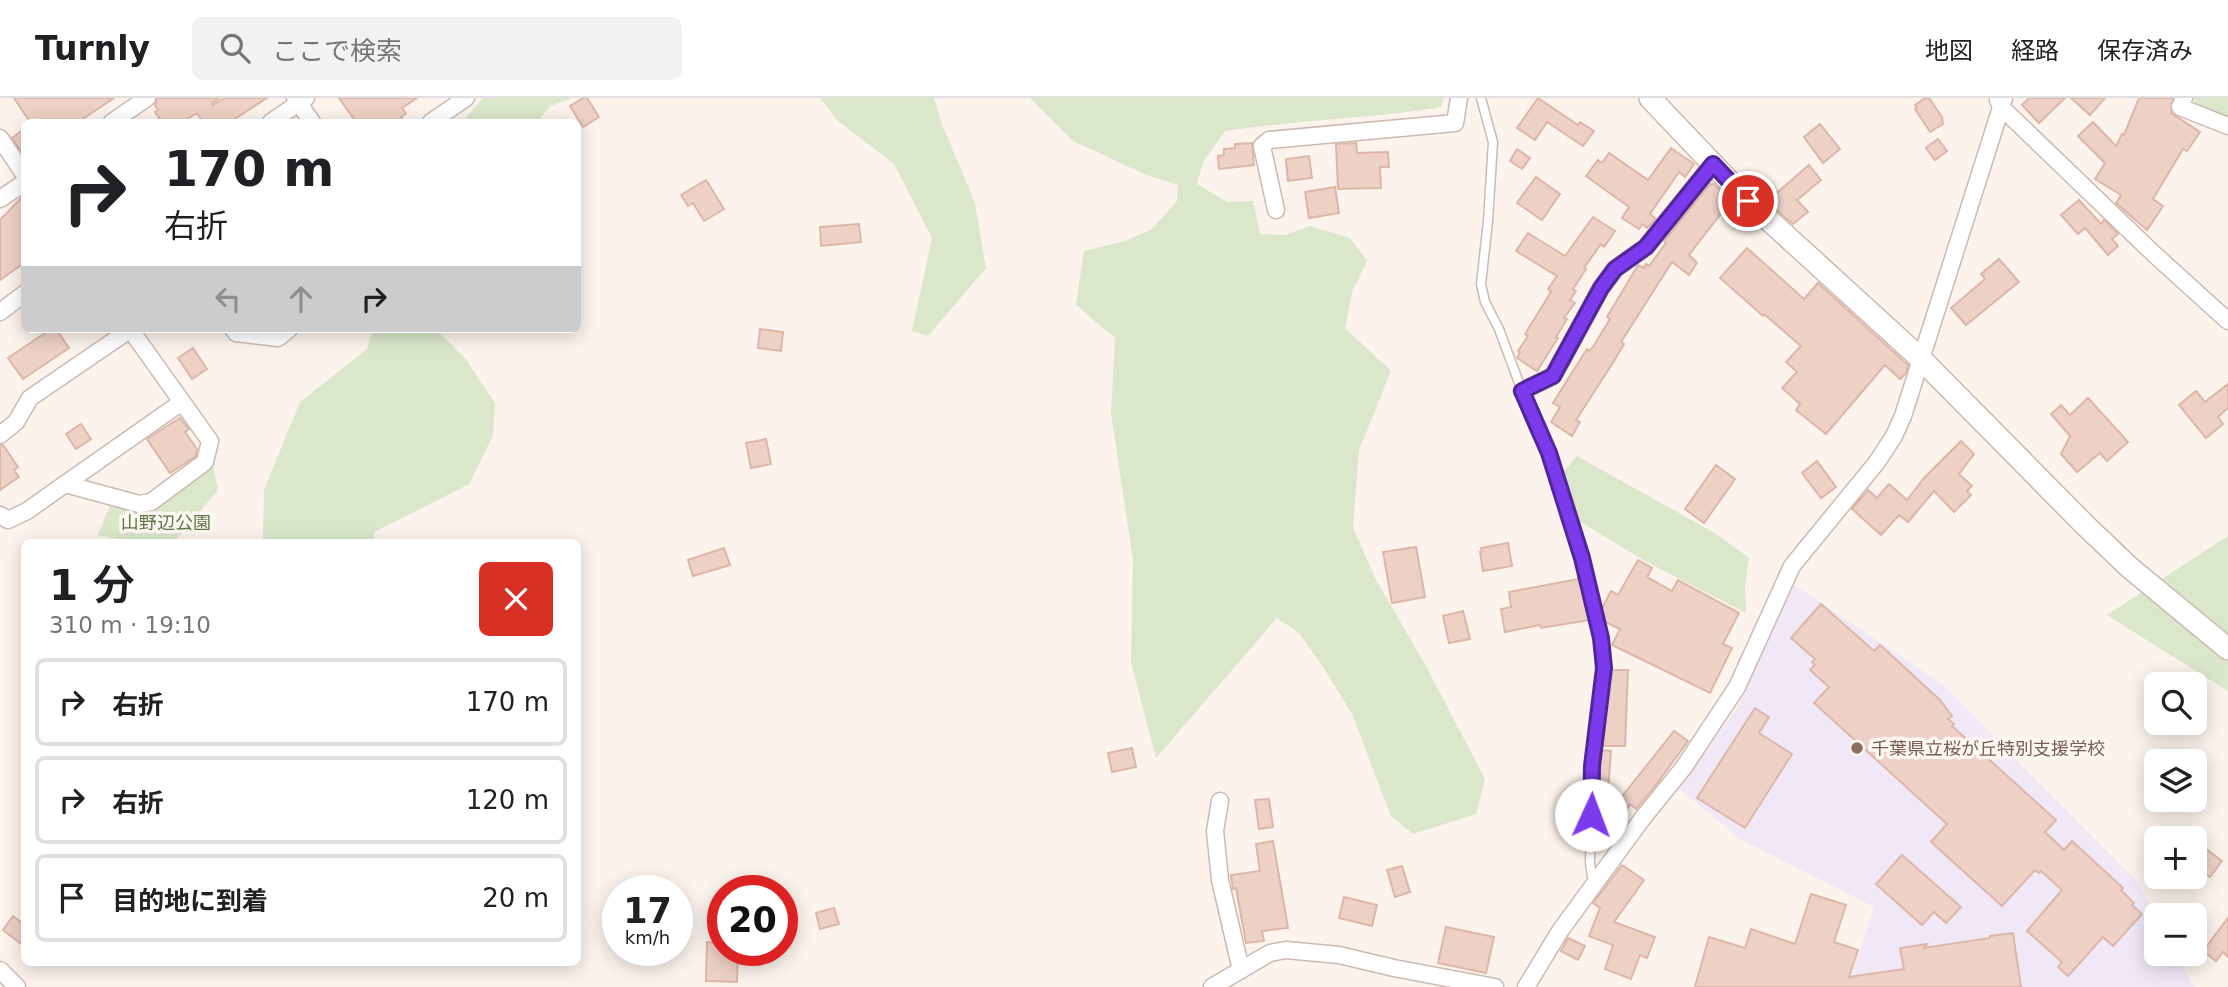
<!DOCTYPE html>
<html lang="ja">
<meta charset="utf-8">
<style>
body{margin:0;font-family:"DejaVu Sans","Noto Sans JP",sans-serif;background:#f2f2f2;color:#202124;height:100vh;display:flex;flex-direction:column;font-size:26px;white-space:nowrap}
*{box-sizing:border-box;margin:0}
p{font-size:23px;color:#757577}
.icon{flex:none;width:38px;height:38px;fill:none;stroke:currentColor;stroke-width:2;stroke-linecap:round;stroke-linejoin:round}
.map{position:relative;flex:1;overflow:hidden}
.side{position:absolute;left:21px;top:441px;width:560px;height:427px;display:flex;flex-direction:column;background:#fff;border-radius:10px;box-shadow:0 4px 18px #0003}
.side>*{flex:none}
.top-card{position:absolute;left:21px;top:21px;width:560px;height:214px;border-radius:10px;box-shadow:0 4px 18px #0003;background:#fff;color:#202124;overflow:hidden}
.controls{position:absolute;left:2144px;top:574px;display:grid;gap:14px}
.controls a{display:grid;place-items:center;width:63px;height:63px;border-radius:10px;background:#fff;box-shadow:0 4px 18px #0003;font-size:35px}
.speed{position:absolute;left:602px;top:777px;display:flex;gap:14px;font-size:35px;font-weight:700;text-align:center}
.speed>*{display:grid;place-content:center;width:91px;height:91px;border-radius:50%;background:#fff;box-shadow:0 4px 18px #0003;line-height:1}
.speed small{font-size:18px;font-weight:400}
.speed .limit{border:10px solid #d22;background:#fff;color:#111}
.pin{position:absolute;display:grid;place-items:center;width:60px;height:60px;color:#fff;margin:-30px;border:4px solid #fff;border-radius:50%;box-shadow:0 2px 7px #0007}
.me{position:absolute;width:77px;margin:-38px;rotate:2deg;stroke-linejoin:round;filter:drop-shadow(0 0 5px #0008)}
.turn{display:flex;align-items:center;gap:24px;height:147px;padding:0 28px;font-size:32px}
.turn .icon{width:91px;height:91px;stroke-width:2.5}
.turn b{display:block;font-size:49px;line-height:60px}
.lanes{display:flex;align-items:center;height:66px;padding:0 28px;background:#0003;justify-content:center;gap:35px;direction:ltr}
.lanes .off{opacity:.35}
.round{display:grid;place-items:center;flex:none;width:74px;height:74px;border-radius:10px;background:#f2f2f2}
.head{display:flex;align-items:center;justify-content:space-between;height:119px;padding:0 28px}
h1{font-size:42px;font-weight:600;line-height:52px}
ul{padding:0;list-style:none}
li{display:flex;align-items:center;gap:21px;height:88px;margin:0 14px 10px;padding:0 14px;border:4px solid #e0e0e0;border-radius:10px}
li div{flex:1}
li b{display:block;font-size:26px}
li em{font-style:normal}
header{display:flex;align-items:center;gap:42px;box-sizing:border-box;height:98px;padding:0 35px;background:#fff;border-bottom:2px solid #e0e0e0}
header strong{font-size:33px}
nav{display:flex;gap:38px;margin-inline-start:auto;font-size:24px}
.search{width:490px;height:63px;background:#f2f2f2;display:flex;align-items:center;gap:18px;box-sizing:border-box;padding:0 24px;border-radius:10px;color:#757577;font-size:26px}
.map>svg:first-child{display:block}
</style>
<header>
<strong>Turnly</strong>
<div class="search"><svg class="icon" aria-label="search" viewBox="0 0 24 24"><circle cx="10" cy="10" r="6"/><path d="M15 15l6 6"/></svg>ここで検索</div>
<nav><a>地図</a><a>経路</a><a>保存済み</a></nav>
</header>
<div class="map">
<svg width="2228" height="889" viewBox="0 0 2228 889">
<rect width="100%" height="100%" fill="#fbf3ec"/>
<path fill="#f0e8f7" d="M 1790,484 L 1942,586 L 2139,786 L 2156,818 L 2156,856 L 2176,856 L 2194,889 L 1848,889 L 1874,809 L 1742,742 L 1678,690 L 1738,609 Z"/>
<g fill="#dae7cb">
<path d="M 483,0 L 572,0 L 550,8 L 537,24 L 462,24 Z"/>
<path d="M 820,0 L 934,0 L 942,26 L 975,105 L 986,170 L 928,238 L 912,233 L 932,140 L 894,66 L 837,22 Z"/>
<path d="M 1030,0 L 1444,0 L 1441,9 C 1369,21 1296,22 1225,33 L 1203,64 L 1197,86 L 1227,104 L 1253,103 L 1260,136 L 1285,137 L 1310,128 L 1350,140 L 1367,163 L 1352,194 L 1345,230 L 1391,273 L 1359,352 L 1353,430 L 1375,480 L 1427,570 L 1485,681 L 1476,716 L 1413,736 L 1391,718 L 1352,616 L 1325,572 L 1299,535 L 1277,520 L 1156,660 L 1131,564 L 1133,462 L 1111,315 L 1115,240 L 1076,207 L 1084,153 L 1125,143 L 1152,131 L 1177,103 L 1178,87 L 1144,76 L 1073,43 Z"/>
<path d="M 2193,0 L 2228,0 L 2228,22 L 2199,11 Z"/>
<path d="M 373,231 L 435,231 L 464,259 L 495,305 L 493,337 L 469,386 L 374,434 L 374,444 L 263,444 L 264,392 L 300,304 L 367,251 Z"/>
<path d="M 1577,358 L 1718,437 L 1749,460 L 1745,488 L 1746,515 L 1645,463 L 1576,421 L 1550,389 Z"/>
<path d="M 213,368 L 218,392 L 174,444 L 136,444 L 98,437 L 110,407 L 144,414 Z"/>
<path d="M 2228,438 L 2228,593 L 2107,517 Z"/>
</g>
<g fill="#edd1c6" stroke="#deb6a8" stroke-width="2">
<path d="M 14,0 L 114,0 L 78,24 L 30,24 Z"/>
<path d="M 157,0 L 219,0 L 212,5 L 213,7 L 224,0 L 267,0 L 230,24 L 203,24 L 197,15 L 182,24 L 162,24 L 155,14 L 158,12 L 155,7 Z"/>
<path d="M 339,0 L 417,0 L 402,10 L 406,16 L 401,19 L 405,24 L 356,24 Z"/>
<path d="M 583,0 L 587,0 L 599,19 L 583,29 L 570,8 Z"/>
<path d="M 1538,0 L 1578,27 L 1580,24 L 1594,33 L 1583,48 L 1547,24 L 1535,42 L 1517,30 Z"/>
<path d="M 1925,0 L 1929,0 L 1942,19 L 1943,26 L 1930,34 L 1915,11 L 1917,10 L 1915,7 Z"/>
<path d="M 2029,0 L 2065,0 L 2039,25 L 2022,7 Z"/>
<path d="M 2071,0 L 2105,0 L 2090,17 Z"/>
<path d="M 2139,0 L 2173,0 L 2171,15 L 2200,34 L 2187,53 L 2183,51 L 2153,101 L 2163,108 L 2147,132 L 2116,105 L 2121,97 L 2095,81 L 2105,65 L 2078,38 L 2093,24 L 2116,48 L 2122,36 L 2124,37 Z"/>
<path d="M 1820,26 L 1840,51 L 1823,65 L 1804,39 Z"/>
<path d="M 24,31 L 24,58 L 12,40 Z"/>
<path d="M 1938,41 L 1947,53 L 1935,62 L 1926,50 Z"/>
<path d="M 1252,45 L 1254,67 L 1219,71 L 1218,58 L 1224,57 L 1224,51 L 1235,50 L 1235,46 Z"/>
<path d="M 1356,45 L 1357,55 L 1388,54 L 1389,69 L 1380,69 L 1381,90 L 1338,91 L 1336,46 Z"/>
<path d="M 1671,50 L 1694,66 L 1685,79 L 1679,74 L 1650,116 L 1656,121 L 1647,130 L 1642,126 L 1639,131 L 1622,120 L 1629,109 L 1586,78 L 1598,62 L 1602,65 L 1609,55 L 1648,82 Z"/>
<path d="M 1517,51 L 1530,60 L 1522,71 L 1510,63 Z"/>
<path d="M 1309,58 L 1312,80 L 1288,83 L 1286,61 Z"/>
<path d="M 1809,67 L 1821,82 L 1797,102 L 1808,114 L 1793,126 L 1771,107 L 1775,104 L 1771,100 Z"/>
<path d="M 1536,79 L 1560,96 L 1542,122 L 1517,105 Z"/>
<path d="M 706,82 L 724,111 L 704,123 L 693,105 L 688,108 L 681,97 Z"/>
<path d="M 1710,86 L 1714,86 L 1724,96 L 1721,100 L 1729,105 L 1689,157 L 1697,165 L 1689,177 L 1672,164 L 1621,244 L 1624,246 L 1614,263 L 1576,322 L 1580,324 L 1572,338 L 1551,324 L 1560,309 L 1553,305 L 1587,251 L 1589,253 L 1593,249 L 1610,221 L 1607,219 L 1638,167 L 1644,170 L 1646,166 L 1649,168 L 1666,145 L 1664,143 Z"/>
<path d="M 1335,89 L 1339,115 L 1309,120 L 1305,94 Z"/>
<path d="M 24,97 L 24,165 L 0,182 L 0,122 Z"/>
<path d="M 2079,102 L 2101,126 L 2104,122 L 2118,136 L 2112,141 L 2118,148 L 2108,157 L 2085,130 L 2078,136 L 2061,117 Z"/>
<path d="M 1593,119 L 1615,133 L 1604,149 L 1601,146 L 1584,170 L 1586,171 L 1573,191 L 1576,193 L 1570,202 L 1575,205 L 1564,220 L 1567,221 L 1556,239 L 1558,240 L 1537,273 L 1517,260 L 1520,255 L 1518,253 L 1528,238 L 1525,236 L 1551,194 L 1548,191 L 1557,178 L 1516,153 L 1528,135 L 1565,158 Z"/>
<path d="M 859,126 L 861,144 L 821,148 L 820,129 Z"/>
<path d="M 1747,150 L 1804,201 L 1818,185 L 1908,267 L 1906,275 L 1900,281 L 1885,267 L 1826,336 L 1796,312 L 1800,306 L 1782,290 L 1797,274 L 1786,264 L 1801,248 L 1764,216 L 1763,218 L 1720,180 Z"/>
<path d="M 1999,161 L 2019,184 L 1966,227 L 1951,210 L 1985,181 L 1981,176 Z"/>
<path d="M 51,231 L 56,231 L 69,250 L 23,281 L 8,260 Z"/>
<path d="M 760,231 L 783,234 L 781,253 L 758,250 Z"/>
<path d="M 193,250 L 207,271 L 192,281 L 178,260 Z"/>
<path d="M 2228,286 L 2228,310 L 2218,319 L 2223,326 L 2206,340 L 2179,307 L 2196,293 L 2205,304 Z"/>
<path d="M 2088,300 L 2128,344 L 2107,363 L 2100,355 L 2077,374 L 2061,356 L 2070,338 L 2051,316 L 2061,307 L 2070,317 Z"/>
<path d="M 180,320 L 189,331 L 185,334 L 197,351 L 196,358 L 170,375 L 147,341 Z"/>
<path d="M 81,326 L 91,341 L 76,351 L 66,336 Z"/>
<path d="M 766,341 L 771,366 L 751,370 L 746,345 Z"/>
<path d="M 1961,343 L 1974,356 L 1959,376 L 1972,388 L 1967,393 L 1971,397 L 1954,414 L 1934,393 L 1908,424 L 1899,417 L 1881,437 L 1852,411 L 1868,392 L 1877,400 L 1889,386 L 1907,402 L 1924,380 Z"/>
<path d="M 0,347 L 3,347 L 18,369 L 14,372 L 19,379 L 0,392 Z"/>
<path d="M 1817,363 L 1836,389 L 1821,400 L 1802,375 Z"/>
<path d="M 1716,367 L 1735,381 L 1704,425 L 1685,411 Z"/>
<path d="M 1508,445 L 1512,468 L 1483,473 L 1480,454 L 1482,454 L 1481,450 Z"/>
<path d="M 1416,449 L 1425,499 L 1392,505 L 1383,454 Z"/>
<path d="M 724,450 L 730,467 L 693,478 L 688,462 Z"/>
<path d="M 1638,462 L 1652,470 L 1647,479 L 1672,493 L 1678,482 L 1739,515 L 1723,546 L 1732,550 L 1710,595 L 1612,547 L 1620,531 L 1604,523 L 1601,512 L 1611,493 L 1618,497 Z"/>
<path d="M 1578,481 L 1581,483 L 1590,522 L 1541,530 L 1540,527 L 1505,534 L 1501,511 L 1511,509 L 1509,494 Z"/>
<path d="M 1821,506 L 1874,553 L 1880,547 L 1940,602 L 1952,618 L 1948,621 L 1954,626 L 1952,628 L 2056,722 L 2045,734 L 2064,752 L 2072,743 L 2123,790 L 2121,792 L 2134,805 L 2132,807 L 2142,816 L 2113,848 L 2103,839 L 2068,878 L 2058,869 L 2062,864 L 2027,833 L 2062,792 L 2041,773 L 2039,775 L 2035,772 L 2002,808 L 1931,744 L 1947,726 L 1814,605 L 1829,589 L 1810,572 L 1815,567 L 1812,564 L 1815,561 L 1791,540 Z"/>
<path d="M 1463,513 L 1470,541 L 1449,545 L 1443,518 Z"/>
<path d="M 1610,572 L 1628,572 L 1625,648 L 1602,648 Z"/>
<path d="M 1755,610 L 1769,619 L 1759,635 L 1792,656 L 1745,730 L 1697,700 Z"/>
<path d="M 1674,633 L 1688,643 L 1656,687 L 1636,711 L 1630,706 L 1615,732 L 1601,725 Z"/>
<path d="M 1132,650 L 1136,669 L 1112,674 L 1108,655 Z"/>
<path d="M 1601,652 L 1611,653 L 1607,705 L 1598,704 Z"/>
<path d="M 1269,701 L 1273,729 L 1259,731 L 1255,702 Z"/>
<path d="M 2194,742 L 2222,763 L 2210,779 L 2194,767 Z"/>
<path d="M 1273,743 L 1288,830 L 1262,833 L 1264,843 L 1246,845 L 1236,790 L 1233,791 L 1231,777 L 1260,773 L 1256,746 Z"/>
<path d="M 1902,757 L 1961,809 L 1946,825 L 1934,814 L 1922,827 L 1876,786 Z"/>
<path d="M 1622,767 L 1644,782 L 1614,824 L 1655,839 L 1647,860 L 1640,857 L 1631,881 L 1605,871 L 1613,847 L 1589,838 L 1600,810 L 1593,805 Z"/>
<path d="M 1402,768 L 1410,794 L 1395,799 L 1387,772 Z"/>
<path d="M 1811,796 L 1846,807 L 1834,844 L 1858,852 L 1849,879 L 1904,871 L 1900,850 L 1927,846 L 1924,850 L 1990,840 L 1990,838 L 2013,835 L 2021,889 L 1695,889 L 1709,839 L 1745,850 L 1751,831 L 1795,846 Z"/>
<path d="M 1344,799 L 1377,807 L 1372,828 L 1339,820 Z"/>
<path d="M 834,810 L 839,826 L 820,831 L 816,815 Z"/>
<path d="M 13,818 L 24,827 L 24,848 L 3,832 Z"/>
<path d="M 2228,820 L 2228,859 L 2223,854 L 2216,863 L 2203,853 Z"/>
<path d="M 1446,829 L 1494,839 L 1486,875 L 1438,865 Z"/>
<path d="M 1568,840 L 1585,848 L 1578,862 L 1561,853 Z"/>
<path d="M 707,844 L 723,845 L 723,852 L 738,852 L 737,884 L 706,883 Z"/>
</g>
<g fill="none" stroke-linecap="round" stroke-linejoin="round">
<defs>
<path id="service" d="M 1481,0 L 1493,44 L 1488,123 L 1481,186 L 1485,204 L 1499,231 L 1522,293 L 1549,355 L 1582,460 L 1601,540 L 1604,570 L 1592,668 L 1590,765 L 1593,785"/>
<g id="minor">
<path d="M 295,0 L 312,24"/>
<path d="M 2184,0 L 2180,9 L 2228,28"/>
<path d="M 1998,2 L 2001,9 L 2154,156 L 2228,223"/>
<path d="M 112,24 L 147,0"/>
<path d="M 271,24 L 306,0"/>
<path d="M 431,24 L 466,0"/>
<path d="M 0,40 L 24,76"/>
<path d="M 0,101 L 24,85"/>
<path d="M 1276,112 L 1262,48 L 1269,42 L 1455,25 L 1459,0"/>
<path d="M 0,214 L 24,196"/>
<path d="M 233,231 L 236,235 L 278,240 L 289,231"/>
<path d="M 1522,293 L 1553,278 L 1601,190 L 1615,171 L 1646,149 L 1713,66"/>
<path d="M 0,337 L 16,324 L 30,300 L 131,231"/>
<path d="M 65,386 L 182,304"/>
<path d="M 0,417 L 8,422 L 27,413 L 65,386 L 139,406 L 151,404 L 205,364 L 210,343 L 130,231"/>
<path d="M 1220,703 L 1215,733 L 1220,782 L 1241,872"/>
<path d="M 0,872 L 17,889"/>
<path d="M 1212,889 L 1270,855 L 1286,852 L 1339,857 L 1394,870 L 1495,889"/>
<path d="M 1526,889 L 1560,833 L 1642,721 L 1684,669 L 1737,589 L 1792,468 L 1877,364 L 1894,338 L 1903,318 L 2004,0"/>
</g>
<path id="tertiary" d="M 1650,0 L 1748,103 L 1920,260 L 2086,428 L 2129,469 L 2228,551"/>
</defs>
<use href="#service" stroke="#ccbab2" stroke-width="11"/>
<use href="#minor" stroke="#ccbab2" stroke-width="19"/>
<use href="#tertiary" stroke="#ccbab2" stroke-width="24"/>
<use href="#service" stroke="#fff" stroke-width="8"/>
<use href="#minor" stroke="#fff" stroke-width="16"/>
<use href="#tertiary" stroke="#fff" stroke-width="21"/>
</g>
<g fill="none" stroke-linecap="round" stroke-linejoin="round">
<defs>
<path id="route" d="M 1591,717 L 1592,668 L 1604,570 L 1601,540 L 1582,460 L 1549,355 L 1522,293 L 1553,278 L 1601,190 L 1615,171 L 1646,149 L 1713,66 L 1748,103"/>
</defs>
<use href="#route" stroke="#51269a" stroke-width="18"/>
<use href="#route" stroke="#7c3aed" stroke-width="12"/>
</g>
<circle fill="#8d6e63" stroke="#fdf7f2" stroke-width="2.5" cx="1857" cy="650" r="7"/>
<g text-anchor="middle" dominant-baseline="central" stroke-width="7" stroke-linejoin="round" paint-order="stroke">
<g font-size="18" fill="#5e784a" stroke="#fdf7f2">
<text x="166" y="424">山野辺公園</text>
</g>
<g font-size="18" fill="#785e54" stroke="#fdf7f2" text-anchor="start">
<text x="1871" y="650">千葉県立桜が丘特別支援学校</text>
</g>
</g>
</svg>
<div class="controls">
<a><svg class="icon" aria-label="search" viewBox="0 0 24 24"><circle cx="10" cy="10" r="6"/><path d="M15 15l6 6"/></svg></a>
<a><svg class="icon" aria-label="layers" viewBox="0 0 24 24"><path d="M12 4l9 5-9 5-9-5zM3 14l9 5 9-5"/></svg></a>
<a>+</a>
<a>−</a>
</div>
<div class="speed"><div>17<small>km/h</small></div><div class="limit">20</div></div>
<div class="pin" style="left:1748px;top:103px;background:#d93025"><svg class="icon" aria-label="arrive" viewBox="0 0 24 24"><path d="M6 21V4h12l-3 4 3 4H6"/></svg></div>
<svg class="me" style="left:1591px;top:717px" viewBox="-20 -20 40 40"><circle r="19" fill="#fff"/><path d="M0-13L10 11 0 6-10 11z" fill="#7c3aed"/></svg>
<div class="top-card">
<div class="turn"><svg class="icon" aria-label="right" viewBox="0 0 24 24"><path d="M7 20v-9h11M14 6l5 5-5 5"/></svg><div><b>170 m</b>右折</div></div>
<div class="lanes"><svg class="icon off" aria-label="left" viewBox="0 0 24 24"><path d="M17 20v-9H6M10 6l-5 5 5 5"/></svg><svg class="icon off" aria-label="ahead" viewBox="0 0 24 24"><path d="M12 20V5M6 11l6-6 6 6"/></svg><svg class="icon" aria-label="right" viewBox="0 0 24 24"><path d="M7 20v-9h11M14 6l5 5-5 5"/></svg></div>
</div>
<section class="side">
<div class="head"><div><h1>1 分</h1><p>310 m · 19:10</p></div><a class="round" style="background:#d93025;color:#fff"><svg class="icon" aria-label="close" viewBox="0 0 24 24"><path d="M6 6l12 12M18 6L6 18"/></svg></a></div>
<ul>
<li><svg class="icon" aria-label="right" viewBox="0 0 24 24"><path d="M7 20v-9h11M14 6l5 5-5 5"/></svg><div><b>右折</b></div><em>170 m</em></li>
<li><svg class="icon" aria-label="right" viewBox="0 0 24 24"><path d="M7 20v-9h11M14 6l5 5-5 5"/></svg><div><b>右折</b></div><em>120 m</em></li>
<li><svg class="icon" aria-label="arrive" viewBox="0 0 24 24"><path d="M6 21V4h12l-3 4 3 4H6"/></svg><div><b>目的地に到着</b></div><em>20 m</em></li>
</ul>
</section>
</div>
